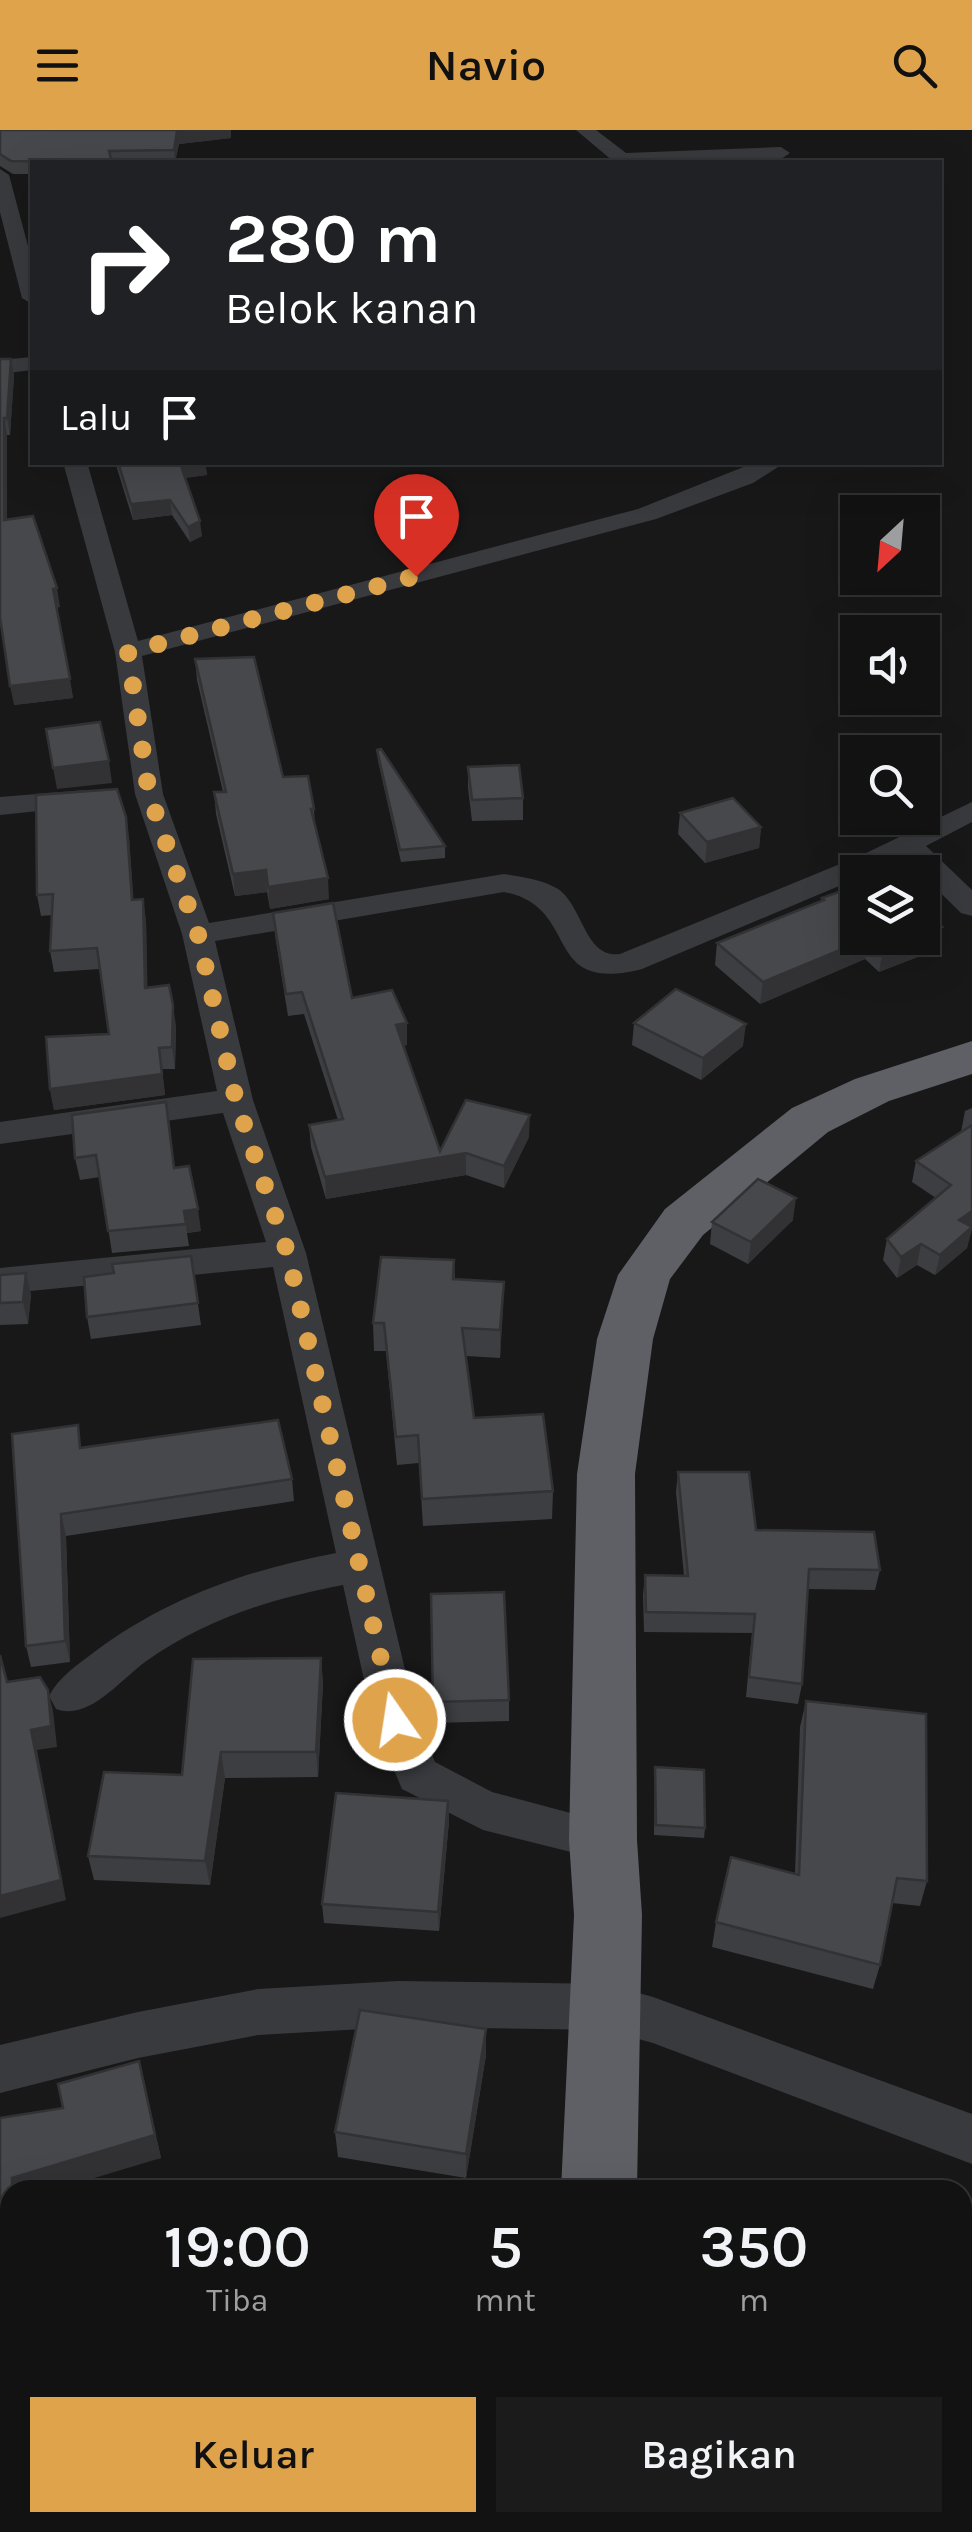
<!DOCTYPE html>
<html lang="id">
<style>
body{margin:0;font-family:Karla,sans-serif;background:#1b1b1c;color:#f1f3f6;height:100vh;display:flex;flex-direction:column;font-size:38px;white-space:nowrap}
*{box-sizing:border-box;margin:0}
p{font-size:32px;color:#9c9ea0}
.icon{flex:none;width:55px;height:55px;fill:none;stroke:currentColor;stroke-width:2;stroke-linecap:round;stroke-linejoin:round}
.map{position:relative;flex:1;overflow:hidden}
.details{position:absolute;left:0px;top:2050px;width:972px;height:352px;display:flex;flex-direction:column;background:#121213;border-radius:30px 30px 0 0;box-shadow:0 10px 40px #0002,0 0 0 2px #313233}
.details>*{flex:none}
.banner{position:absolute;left:30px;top:30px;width:912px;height:305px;border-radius:0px;box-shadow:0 10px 40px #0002,0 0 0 2px #313233;background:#202124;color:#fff;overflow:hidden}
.needle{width:65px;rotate:206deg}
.tools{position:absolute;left:840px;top:365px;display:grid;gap:20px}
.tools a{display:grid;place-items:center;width:100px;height:100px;border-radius:0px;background:#121213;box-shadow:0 10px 40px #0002,0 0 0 2px #313233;font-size:50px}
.pin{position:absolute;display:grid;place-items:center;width:85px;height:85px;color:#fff;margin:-102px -42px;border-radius:50% 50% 50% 0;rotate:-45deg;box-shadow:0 0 10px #0007}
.pin .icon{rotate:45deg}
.me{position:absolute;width:110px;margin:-55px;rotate:347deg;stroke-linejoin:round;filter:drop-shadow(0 0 8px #0008)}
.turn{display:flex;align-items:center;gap:35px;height:210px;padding:0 30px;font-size:45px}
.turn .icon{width:130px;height:130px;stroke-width:2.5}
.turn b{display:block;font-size:70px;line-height:85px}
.then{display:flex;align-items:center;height:95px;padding:0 30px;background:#0003;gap:20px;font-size:38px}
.eta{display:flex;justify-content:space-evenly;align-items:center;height:170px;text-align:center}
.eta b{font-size:60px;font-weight:600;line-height:70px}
.button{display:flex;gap:20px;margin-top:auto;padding:20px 30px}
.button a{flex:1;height:115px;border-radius:0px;background:#dea34b;color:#111;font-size:40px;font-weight:600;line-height:115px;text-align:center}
.button a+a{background:#1b1b1c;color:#f1f3f6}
header{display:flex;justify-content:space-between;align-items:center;height:130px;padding:0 30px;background:#dea34b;color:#111;font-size:45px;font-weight:600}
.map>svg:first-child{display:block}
</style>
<header><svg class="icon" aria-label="menu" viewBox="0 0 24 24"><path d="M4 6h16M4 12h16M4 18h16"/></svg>Navio<svg class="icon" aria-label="search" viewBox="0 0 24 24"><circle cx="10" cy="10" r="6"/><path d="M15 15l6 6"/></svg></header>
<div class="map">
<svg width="972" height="2402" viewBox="0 0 972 2402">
<rect width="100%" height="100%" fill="#181819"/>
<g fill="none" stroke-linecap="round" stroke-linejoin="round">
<g fill="#393a3e" fill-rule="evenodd">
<path d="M 576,0 L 596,0 L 626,23 L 781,17 L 790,23 L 781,29 L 614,32 Z"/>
<path d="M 0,39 L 9,45 L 32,131 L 32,174 L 22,168 L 0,82 Z"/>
<path d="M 32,227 L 32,240 L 0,244 L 0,230 Z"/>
<path d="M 63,332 L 87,332 L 138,511 L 638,379 L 756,332 L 786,332 L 753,353 L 656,389 L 142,526 L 163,664 L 209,793 L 504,744 C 522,747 542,749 558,759 C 583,776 585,829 620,824 L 862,725 L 972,672 L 972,692 L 926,716 L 972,760 L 972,786 L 961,783 L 904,727 L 871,742 L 858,742 L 858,748 L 642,839 C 539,865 583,777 504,762 L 215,811 L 253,970 L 306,1123 L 417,1590 L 435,1632 L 492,1662 L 619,1696 L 626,1710 L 619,1724 L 603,1730 L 483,1700 L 402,1659 L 373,1590 L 343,1455 C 270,1469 206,1489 145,1532 C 119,1551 89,1591 56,1579 L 49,1566 C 59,1547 76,1536 93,1523 C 166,1468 247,1440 336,1423 L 273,1137 L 0,1164 L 0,1138 L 266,1112 L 223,983 L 0,1014 L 0,992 L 217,961 L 182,804 L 135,664 L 115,522 Z"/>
<path d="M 86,660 L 96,663 L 100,669 L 96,675 L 0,685 L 0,667 Z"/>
<path d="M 398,1851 L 606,1854 L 653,1867 L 972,1984 L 972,2034 L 653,1913 L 606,1900 L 398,1897 L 258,1905 L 138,1928 L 0,1963 L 0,1915 L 138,1882 L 258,1859 Z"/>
</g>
<g fill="#5e6066" fill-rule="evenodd">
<path d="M 972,911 L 972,944 L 889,971 L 828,1002 L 703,1105 L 670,1149 L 653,1209 L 635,1344 L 637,1710 L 642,1785 L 637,2060 L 561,2060 L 574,1785 L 569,1710 L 577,1344 L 597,1209 L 618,1145 L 665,1079 L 792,978 L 855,949 Z"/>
<rect x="545" y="2392" width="84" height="10"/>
</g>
</g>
<g fill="#3d3e41">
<path d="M 0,0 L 231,8 L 179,14 L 175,32 L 32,32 L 32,44 L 13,44 L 0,36 Z"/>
<path d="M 0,229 L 11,229 L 14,246 L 10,305 L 7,305 L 7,390 L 60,477 L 56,477 L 73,568 L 14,575 Z"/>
<path d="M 115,332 L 205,332 L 207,345 L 185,348 L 202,406 L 190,412 L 172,385 L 133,390 Z"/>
<path d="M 195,529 L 283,647 L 314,679 L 315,697 L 329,769 L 270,779 L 267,762 L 235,766 L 216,684 L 214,662 L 223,662 L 197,550 Z"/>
<path d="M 377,620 L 445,716 L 445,728 L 401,732 L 378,631 Z"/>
<path d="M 468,637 L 523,668 L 523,690 L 472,691 L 468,658 Z"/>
<path d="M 680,683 L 761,697 L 759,718 L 705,733 L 678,704 Z"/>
<path d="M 129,707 L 133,770 L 146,790 L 147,858 L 176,896 L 175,939 L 162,939 L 165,965 L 54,980 L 50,959 L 109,904 L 100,839 L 54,842 L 50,821 L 52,785 L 41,786 L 37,765 Z"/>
<path d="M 822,768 L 942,797 L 938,819 L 879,842 L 865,829 L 760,874 L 715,835 L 717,813 L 821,772 Z"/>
<path d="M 273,783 L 352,868 L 407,893 L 407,915 L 403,916 L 440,1021 L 529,1007 L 504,1058 L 466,1045 L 326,1069 L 311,1017 L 309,995 L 338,990 L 304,884 L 288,886 L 275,805 Z"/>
<path d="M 634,893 L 743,916 L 701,950 L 632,915 Z"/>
<path d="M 972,978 L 972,1098 L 967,1118 L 935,1145 L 917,1135 L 897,1148 L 883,1130 L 887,1109 L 936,1068 L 912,1052 L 916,1031 L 961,1002 L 965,981 Z"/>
<path d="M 72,985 L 201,1101 L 187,1103 L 189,1116 L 112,1123 L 100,1047 L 80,1050 L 75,1028 Z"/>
<path d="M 793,1090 L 748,1134 L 710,1114 L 712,1092 Z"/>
<path d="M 191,1126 L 201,1195 L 91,1209 L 87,1187 L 114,1143 Z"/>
<path d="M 454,1130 L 455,1150 L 504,1152 L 500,1228 L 466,1226 L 474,1288 L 553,1361 L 552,1389 L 423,1396 L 419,1333 L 397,1335 L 386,1221 L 374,1221 L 373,1193 Z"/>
<path d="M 26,1143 L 31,1165 L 28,1194 L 0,1195 L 0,1145 Z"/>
<path d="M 12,1304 L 83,1318 L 292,1349 L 294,1371 L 66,1406 L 70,1532 L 31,1537 L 26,1516 Z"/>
<path d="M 678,1342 L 756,1400 L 880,1440 L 875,1460 L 808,1459 L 802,1554 L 798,1574 L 746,1567 L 752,1503 L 644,1502 L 643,1465 L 645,1445 L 684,1446 L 676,1362 Z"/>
<path d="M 431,1464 L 509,1570 L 509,1591 L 434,1593 Z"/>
<path d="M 321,1528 L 323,1554 L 318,1647 L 225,1648 L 210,1755 L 94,1750 L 88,1726 Z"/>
<path d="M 806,1571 L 927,1751 L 920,1776 L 892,1773 L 880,1835 L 873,1859 L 712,1817 L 716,1792 L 795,1744 L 800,1597 Z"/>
<path d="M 655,1637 L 705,1698 L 704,1708 L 654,1705 Z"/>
<path d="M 448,1671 L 449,1691 L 439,1801 L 324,1793 L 322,1774 Z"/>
<path d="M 486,1925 L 466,2048 L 338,2027 L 335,2002 Z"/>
<path d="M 139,1931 L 161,2028 L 10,2060 L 10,2149 L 0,2151 L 0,1988 L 63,1978 Z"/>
</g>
<g fill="#323235">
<path d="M 184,0 L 231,0 L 231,8 L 179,14 L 175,32 L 174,20 L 177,1 Z"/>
<path d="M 11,229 L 14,246 L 10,305 L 7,288 Z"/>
<path d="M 4,288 L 7,305 L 7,408 L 4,390 Z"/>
<path d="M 205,332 L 207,345 L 181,348 L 180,333 Z"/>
<path d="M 170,370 L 172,385 L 133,390 L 131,374 Z"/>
<path d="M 200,391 L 202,406 L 190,412 L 188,397 Z"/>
<path d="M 57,458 L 60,477 L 56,478 L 53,459 Z"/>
<path d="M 70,549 L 73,568 L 14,575 L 10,556 Z"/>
<path d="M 109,631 L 112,653 L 57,659 L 53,638 Z"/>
<path d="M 126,687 L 129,707 L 135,790 L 132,770 Z"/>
<path d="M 761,697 L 759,718 L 705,733 L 707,712 Z"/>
<path d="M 266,740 L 267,762 L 235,766 L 233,744 Z"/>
<path d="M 328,748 L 329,769 L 270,779 L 268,757 Z"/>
<path d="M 143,769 L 146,790 L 148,879 L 145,858 Z"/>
<path d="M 942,797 L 938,819 L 879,842 L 883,820 L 915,808 L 922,808 L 922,805 Z"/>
<path d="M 869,808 L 865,829 L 760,874 L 763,852 Z"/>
<path d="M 173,875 L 176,896 L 175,939 L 172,917 Z"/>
<path d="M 407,893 L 407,915 L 397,917 L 396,895 Z"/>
<path d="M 746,894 L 743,916 L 701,950 L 703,928 Z"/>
<path d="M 159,918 L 165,965 L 54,980 L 50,959 Z"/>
<path d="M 530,985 L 529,1007 L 504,1058 L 504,1036 Z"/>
<path d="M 466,1023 L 466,1045 L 326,1069 L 325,1047 Z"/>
<path d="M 796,1068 L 793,1090 L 748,1134 L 751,1112 Z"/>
<path d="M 198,1079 L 201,1101 L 187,1103 L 184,1081 Z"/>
<path d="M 972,1081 L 972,1098 L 967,1118 L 935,1145 L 940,1125 L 959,1090 Z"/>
<path d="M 921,1114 L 917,1135 L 897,1148 L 901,1127 Z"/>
<path d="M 26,1143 L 31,1165 L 28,1194 L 23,1172 Z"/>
<path d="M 504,1152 L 503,1180 L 500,1228 L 500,1200 Z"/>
<path d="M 61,1384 L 66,1406 L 70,1532 L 65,1511 Z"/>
<path d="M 321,1528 L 323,1554 L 318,1647 L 316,1622 Z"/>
<path d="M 48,1560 L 53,1581 L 57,1617 L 37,1620 L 66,1770 L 0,1788 L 0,1766 L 31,1600 Z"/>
<path d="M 221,1622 L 225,1648 L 210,1755 L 205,1731 Z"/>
<path d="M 448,1671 L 449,1691 L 439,1801 L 438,1782 Z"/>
<path d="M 486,1899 L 486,1925 L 466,2048 L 466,2024 Z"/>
<path d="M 139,1931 L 161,2028 L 54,2060 L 12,2060 L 12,2048 Z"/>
</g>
<g fill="#47484c" stroke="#323235" stroke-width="2.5">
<path d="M 0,0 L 184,0 L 177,1 L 174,20 L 109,21 L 112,32 L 11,31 L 0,24 Z"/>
<path d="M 0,229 L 11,229 L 7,288 L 4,288 L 4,390 L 33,386 L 57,458 L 53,459 L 70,549 L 10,556 L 0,487 Z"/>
<path d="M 118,332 L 187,332 L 180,333 L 200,391 L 188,397 L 170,370 L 131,374 Z"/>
<path d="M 254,527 L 283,647 L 308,646 L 314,679 L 311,679 L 328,748 L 268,757 L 266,740 L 233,744 L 214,662 L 226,662 L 195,529 Z"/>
<path d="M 100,592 L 109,631 L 53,638 L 46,599 Z"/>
<path d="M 381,619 L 445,716 L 400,720 L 377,620 Z"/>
<path d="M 519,635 L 523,668 L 472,670 L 468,637 Z"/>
<path d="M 117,659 L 126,687 L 132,770 L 143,769 L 145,858 L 169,855 L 173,875 L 172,917 L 159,918 L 162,944 L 50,959 L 46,907 L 109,904 L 97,818 L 50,821 L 53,764 L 37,765 L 36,665 Z"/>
<path d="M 733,668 L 761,697 L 707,712 L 680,683 Z"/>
<path d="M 858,755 L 858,808 L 915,808 L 883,820 L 869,808 L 763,852 L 717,813 L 824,770 L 822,768 Z"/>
<path d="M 333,773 L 352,868 L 392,860 L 407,893 L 396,895 L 440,1021 L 466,970 L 530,985 L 504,1036 L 466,1023 L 325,1047 L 309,995 L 343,989 L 302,862 L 286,864 L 273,783 Z"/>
<path d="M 922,781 L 942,797 L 922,805 Z"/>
<path d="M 676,859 L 746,894 L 703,928 L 634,893 Z"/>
<path d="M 166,972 L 174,1038 L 189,1036 L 198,1079 L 184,1081 L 186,1094 L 108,1101 L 96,1025 L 75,1028 L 72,985 Z"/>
<path d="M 972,995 L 972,1081 L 959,1090 L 972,1097 L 940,1125 L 921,1114 L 901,1127 L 887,1109 L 951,1055 L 916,1031 Z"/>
<path d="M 758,1049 L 796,1068 L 751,1112 L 712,1092 Z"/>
<path d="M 191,1126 L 198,1173 L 87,1187 L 84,1147 L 114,1143 L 112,1134 Z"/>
<path d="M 381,1127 L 454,1130 L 453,1149 L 504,1152 L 500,1200 L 462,1198 L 474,1288 L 543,1284 L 553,1361 L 422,1369 L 418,1305 L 396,1307 L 384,1193 L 373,1193 Z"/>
<path d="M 26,1143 L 23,1172 L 0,1173 L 0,1145 Z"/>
<path d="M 278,1290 L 292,1349 L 61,1384 L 65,1511 L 26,1516 L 12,1304 L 78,1295 L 80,1318 Z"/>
<path d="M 678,1342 L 749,1342 L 756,1400 L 874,1402 L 880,1440 L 809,1439 L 802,1554 L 749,1547 L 755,1484 L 646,1482 L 645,1445 L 688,1446 Z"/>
<path d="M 504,1462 L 509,1570 L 433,1572 L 431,1464 Z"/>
<path d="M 0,1525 L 7,1552 L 40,1547 L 48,1560 L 51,1596 L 31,1600 L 61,1750 L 0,1766 Z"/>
<path d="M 321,1528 L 316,1622 L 221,1622 L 205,1731 L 88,1726 L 104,1642 L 182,1645 L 193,1529 Z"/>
<path d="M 806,1571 L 926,1584 L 927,1751 L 897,1748 L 880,1835 L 716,1792 L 731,1727 L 799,1745 Z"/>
<path d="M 655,1637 L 704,1640 L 705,1698 L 656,1695 Z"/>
<path d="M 336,1663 L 448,1671 L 438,1782 L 322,1774 Z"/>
<path d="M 360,1880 L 486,1899 L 466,2024 L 335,2002 Z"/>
<path d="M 139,1931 L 155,2005 L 12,2048 L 12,2060 L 10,2060 L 10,2126 L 0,2128 L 0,1988 L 63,1978 L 58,1954 Z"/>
<path d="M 139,2392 L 333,2392 L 339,2393 L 338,2402 L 138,2402 Z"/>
<path d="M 683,2392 L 704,2392 L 804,2402 L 683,2402 Z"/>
</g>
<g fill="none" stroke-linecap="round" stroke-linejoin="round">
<path stroke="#dea34b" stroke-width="18" stroke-dasharray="0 32.4" d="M 395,1590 L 288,1124 L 236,970 L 198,804 L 149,664 L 128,522 L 416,446"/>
</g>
</svg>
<div class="tools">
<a><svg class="needle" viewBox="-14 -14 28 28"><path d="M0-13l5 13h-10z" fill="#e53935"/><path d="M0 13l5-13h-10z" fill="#9c9ea0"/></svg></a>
<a><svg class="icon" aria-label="sound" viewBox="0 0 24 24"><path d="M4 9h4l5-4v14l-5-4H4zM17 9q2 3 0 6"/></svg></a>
<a><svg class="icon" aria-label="search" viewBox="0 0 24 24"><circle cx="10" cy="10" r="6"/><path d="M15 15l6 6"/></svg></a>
<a><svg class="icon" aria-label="layers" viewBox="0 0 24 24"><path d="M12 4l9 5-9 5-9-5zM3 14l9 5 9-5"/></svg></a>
</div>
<div class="pin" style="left:416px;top:446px;background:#d93025"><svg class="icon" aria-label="arrive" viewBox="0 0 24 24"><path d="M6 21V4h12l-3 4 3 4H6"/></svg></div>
<svg class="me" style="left:395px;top:1590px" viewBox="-20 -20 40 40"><circle r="17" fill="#dea34b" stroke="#fff" stroke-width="3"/><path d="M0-11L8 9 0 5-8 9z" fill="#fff"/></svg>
<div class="banner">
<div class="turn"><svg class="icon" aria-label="right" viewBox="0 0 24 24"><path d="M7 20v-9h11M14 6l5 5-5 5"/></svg><div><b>280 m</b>Belok kanan</div></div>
<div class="then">Lalu<svg class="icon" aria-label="arrive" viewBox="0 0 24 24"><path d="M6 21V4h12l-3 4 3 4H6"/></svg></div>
</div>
<section class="details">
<div class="eta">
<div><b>19:00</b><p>Tiba</p></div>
<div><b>5</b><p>mnt</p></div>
<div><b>350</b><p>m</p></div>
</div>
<div class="button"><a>Keluar</a><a>Bagikan</a></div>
</section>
</div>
